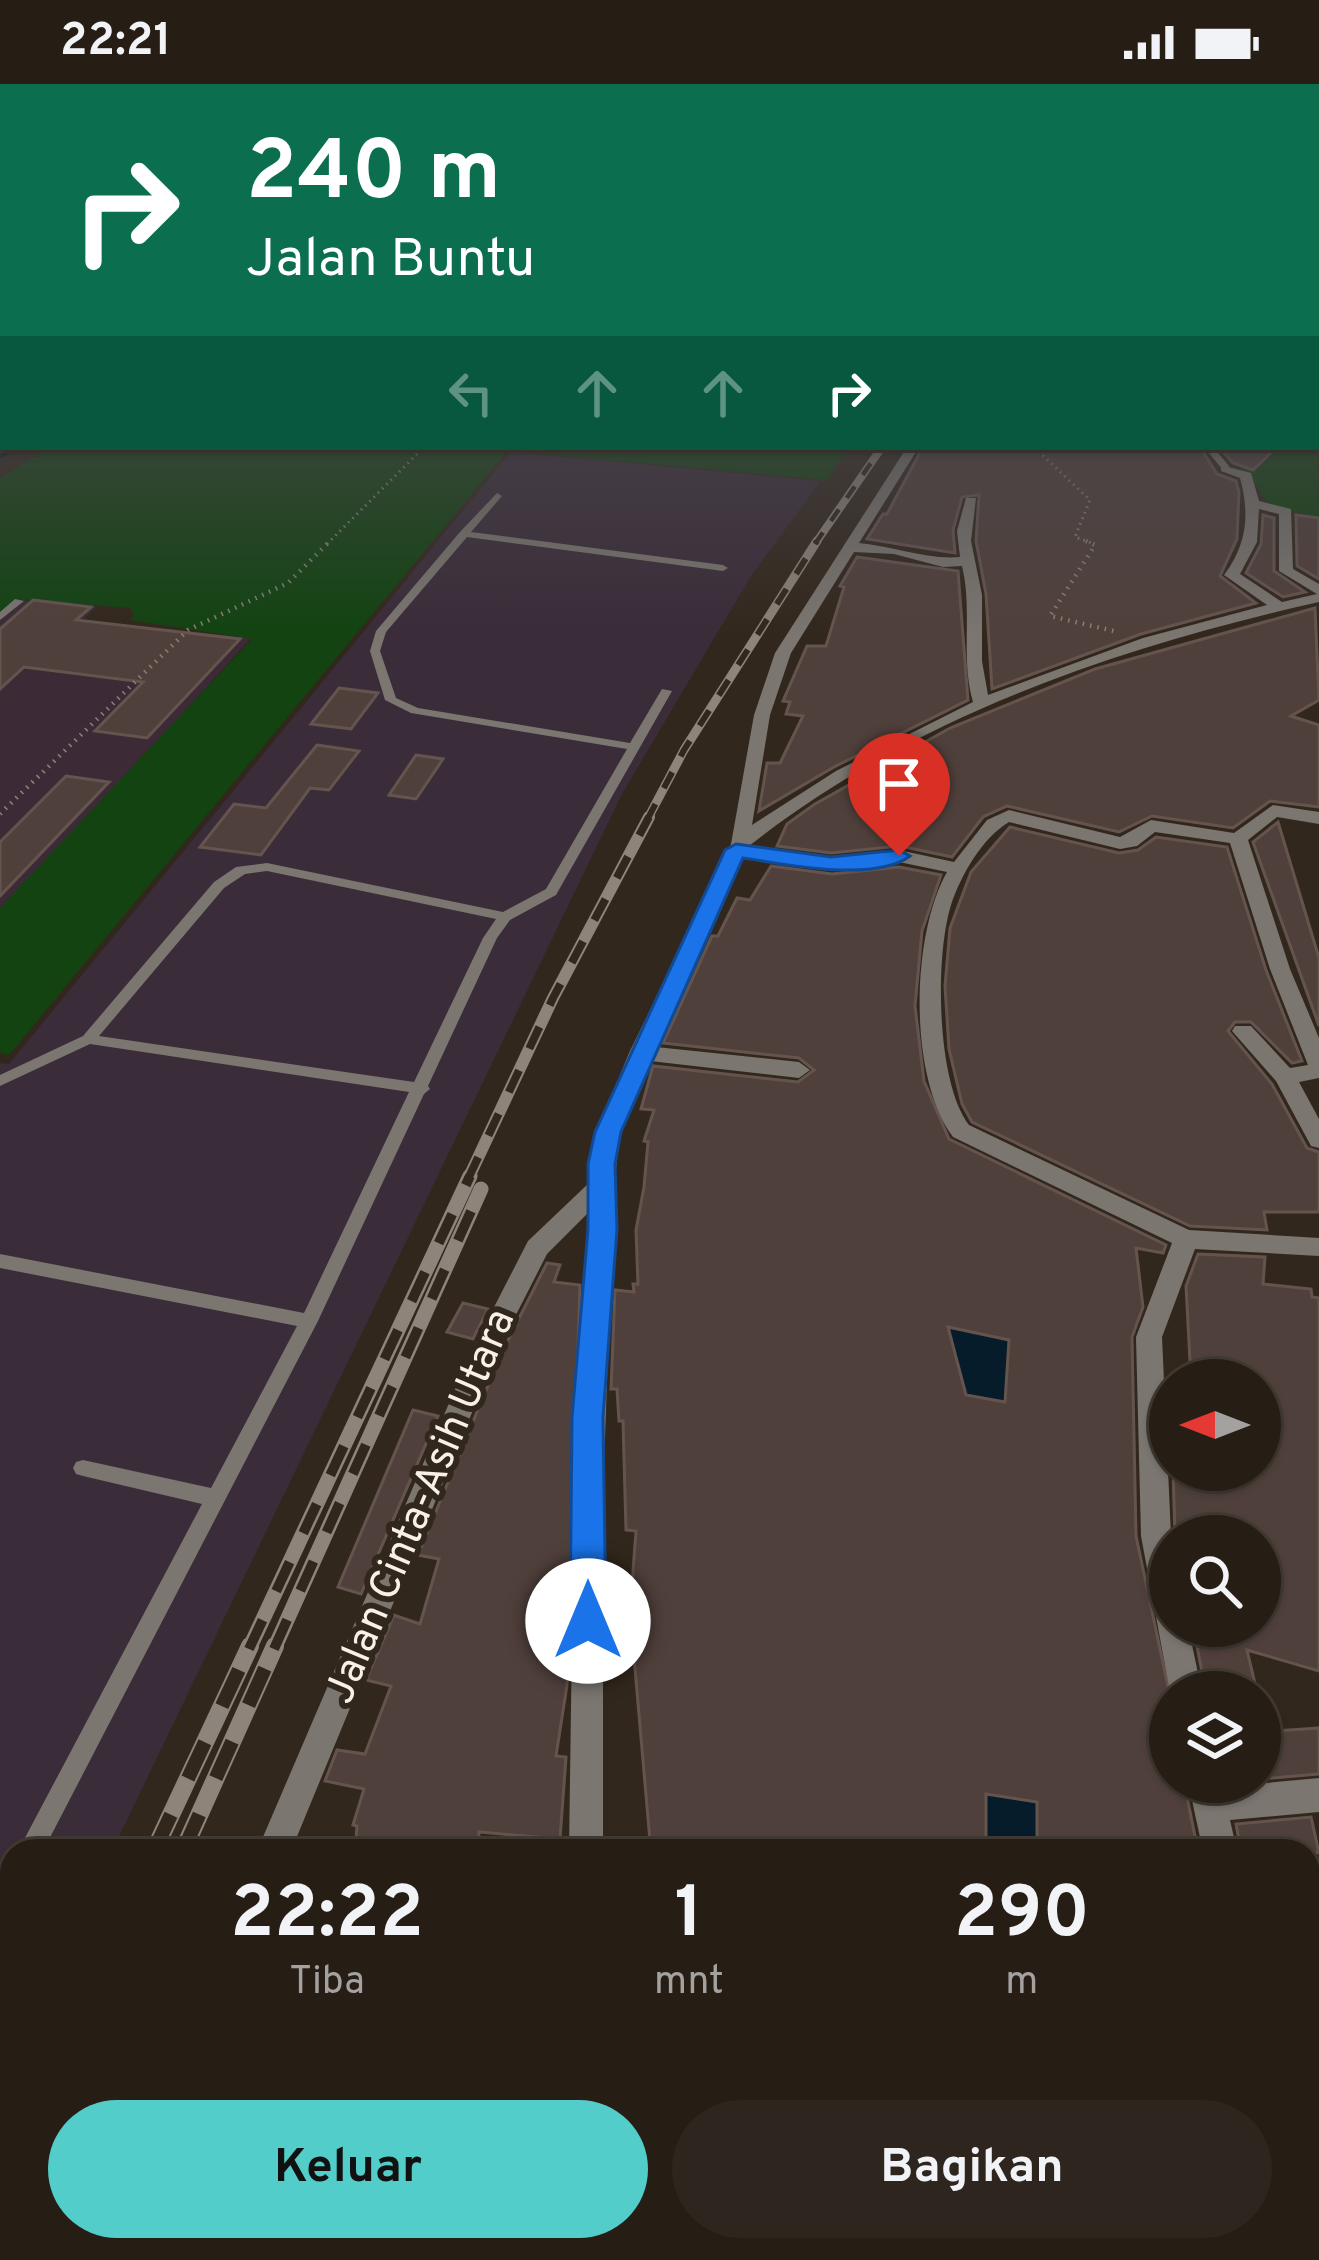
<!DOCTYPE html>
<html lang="id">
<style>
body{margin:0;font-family:Overpass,sans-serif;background:#2e261e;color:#f1f3f6;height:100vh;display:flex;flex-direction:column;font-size:45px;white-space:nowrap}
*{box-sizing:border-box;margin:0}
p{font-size:39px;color:#a4a2a0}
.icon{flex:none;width:66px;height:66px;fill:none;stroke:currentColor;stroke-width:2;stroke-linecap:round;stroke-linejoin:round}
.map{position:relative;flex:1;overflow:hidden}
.side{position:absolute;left:0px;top:1755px;width:1320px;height:423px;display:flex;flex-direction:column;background:#261d15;border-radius:36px 36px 0 0;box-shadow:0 3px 9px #0004,0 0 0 3px #423b34}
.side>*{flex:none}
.guide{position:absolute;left:0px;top:0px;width:1320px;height:366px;box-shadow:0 3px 9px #0004,0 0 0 3px #423b34;background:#0b6e4f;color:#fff;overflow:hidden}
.needle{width:78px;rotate:270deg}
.controls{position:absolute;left:1149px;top:1275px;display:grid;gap:24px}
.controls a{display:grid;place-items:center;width:132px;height:132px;border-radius:50%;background:#261d15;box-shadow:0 3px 9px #0004,0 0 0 3px #423b34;font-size:60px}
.pin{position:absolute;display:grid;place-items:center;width:102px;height:102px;color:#fff;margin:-123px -51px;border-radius:50% 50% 50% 0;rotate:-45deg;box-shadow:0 0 12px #0007}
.pin .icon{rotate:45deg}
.me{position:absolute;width:132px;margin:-66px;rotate:0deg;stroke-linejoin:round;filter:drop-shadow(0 0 9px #0008)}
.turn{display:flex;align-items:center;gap:42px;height:252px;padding:0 48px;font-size:54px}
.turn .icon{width:156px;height:156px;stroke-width:2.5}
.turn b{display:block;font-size:84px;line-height:102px}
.lanes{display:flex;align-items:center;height:114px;padding:0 48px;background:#0003;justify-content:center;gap:60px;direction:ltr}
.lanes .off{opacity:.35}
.eta{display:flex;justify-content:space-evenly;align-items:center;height:204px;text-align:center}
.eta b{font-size:72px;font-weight:700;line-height:84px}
.cta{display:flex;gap:24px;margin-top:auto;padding:24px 48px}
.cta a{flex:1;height:138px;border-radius:72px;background:#53cdc9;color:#111;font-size:48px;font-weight:700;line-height:138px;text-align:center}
.cta a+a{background:#2e261e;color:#f1f3f6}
.status{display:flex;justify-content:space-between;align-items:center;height:84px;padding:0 60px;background:#261d15;direction:ltr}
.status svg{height:33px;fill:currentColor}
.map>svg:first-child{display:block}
</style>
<div class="status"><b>22:21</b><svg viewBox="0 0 49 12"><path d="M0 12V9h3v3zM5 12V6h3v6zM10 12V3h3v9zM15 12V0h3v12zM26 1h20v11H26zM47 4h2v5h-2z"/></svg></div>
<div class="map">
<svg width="1319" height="2176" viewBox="0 0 1319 2176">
<rect width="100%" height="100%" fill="#32271c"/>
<path fill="#3c2b36" d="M 15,516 L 96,523 L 83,536 L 251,554 L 0,831 L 0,528 Z"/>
<path fill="#3a2c39" d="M 511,368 L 821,397 L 751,492 L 622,710 L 112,1767 L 12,1767 L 12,1975 L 0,2000 L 0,979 L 9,980 Z"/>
<g fill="#124311">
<path d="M 1317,328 L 1319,434 L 1269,421 L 1246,387 L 1215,363 L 1317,363 Z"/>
<path d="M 51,363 L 849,363 L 827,396 L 507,367 L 9,971 L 0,969 L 0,824 L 252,555 L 130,536 L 134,530 L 130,524 L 22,516 L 0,531 L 0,394 Z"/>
</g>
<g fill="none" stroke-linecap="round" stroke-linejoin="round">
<g fill="#061c2a" fill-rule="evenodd">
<rect x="1317" y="259" width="2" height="14"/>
<path d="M 3,355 L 3,363 L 21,363 L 0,375 Z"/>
<path d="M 943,1160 L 963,1167 L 1007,1255 L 1024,1348 L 1041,1379 L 1032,1398 L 1009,1407 L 986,1398 L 962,1355 L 947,1255 L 914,1182 L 923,1167 Z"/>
<path d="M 1038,1611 L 1064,1621 L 1075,1647 L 1049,1767 L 971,1767 L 1012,1621 Z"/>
<path d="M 970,2166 L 1062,2166 L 1064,2176 L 972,2176 Z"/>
</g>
</g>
<g fill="#50403b" stroke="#65544e" stroke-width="3" fill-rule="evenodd">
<path d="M 923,363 L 1200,363 L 1217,390 L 1236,397 L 1239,408 L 1237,455 L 1220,492 L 1256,519 L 1141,550 L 992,605 L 986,510 L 976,457 L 979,411 L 962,413 L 953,446 L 955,469 L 867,455 L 883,430 L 887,430 Z"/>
<path d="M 1219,363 L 1277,363 L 1253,386 L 1233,379 Z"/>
<path d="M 1263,431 L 1274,434 L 1274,487 L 1305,508 L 1283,513 L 1246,489 L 1261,460 Z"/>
<path d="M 1296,431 L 1319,434 L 1319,495 L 1297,482 Z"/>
<path d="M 857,473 L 958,487 L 968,616 L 834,683 L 759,727 L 767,679 L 780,679 L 803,632 L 786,630 L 790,618 L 783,617 L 807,562 L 826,562 L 844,503 L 840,502 Z"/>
<path d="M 33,516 L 91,523 L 76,536 L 240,555 L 147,654 L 95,647 L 143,598 L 24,583 L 0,605 L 0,545 Z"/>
<path d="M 1315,524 L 1319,616 L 1291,632 L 1319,641 L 1319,723 L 1270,717 L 1233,744 L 1152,732 L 1119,748 L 1007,722 L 983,733 L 952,773 L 900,762 L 831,769 L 777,762 L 787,740 L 815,720 L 950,644 L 1095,585 Z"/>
<path d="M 339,604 L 378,609 L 351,645 L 311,640 Z"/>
<path d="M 317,661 L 359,667 L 329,706 L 310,704 L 261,771 L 200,763 L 234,720 L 266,724 Z"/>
<path d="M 416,671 L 443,675 L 416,715 L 389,711 Z"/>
<path d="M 66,692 L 109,698 L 0,812 L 0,758 Z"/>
<path d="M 1278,738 L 1319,874 L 1319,942 L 1253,758 Z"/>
<path d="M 1010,743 L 1119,769 L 1138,766 L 1156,753 L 1227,763 L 1266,886 L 1302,977 L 1292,979 L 1251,938 L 1235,938 L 1228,947 L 1272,1000 L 1307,1064 L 1319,1068 L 1319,1128 L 1264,1128 L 1267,1146 L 1190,1142 L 972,1038 L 962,1020 L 949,965 L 945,902 L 950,844 L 971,788 Z"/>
<path d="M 771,782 L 832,790 L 899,783 L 941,791 L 922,847 L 915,922 L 924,997 L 949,1055 L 1166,1161 L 1163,1169 L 1136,1164 L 1143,1223 L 1132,1253 L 1136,1452 L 1170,1612 L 1170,1698 L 1184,1698 L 1198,1767 L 1037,1767 L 1037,1718 L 986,1710 L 986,1759 L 975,1758 L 976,1767 L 657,1767 L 657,1757 L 650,1757 L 630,1527 L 636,1447 L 626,1446 L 623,1337 L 619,1337 L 617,1305 L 611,1305 L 615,1206 L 634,1208 L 633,1200 L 638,1200 L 636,1146 L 644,1103 L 648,1058 L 644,1057 L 654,1026 L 641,1025 L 653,982 L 798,998 L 814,986 L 799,974 L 663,959 L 712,852 L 718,852 L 737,814 L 750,816 ZM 948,1243 L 1009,1256 L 1005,1318 L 966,1311 Z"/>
<path d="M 1198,1170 L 1265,1173 L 1263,1200 L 1311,1205 L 1312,1213 L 1319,1214 L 1319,1587 L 1247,1566 L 1257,1608 L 1206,1608 L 1193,1542 L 1260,1542 L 1260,1452 L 1175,1452 L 1173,1386 L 1260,1386 L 1260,1355 L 1266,1357 L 1267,1309 L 1260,1308 L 1260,1296 L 1191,1296 L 1186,1202 Z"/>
<path d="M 547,1179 L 560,1181 L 554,1198 L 580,1201 L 567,1601 L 556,1672 L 566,1673 L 560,1755 L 479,1748 L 478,1767 L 355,1767 L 357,1742 L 353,1741 L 364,1705 L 325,1697 L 337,1666 L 365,1670 L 391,1602 L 366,1596 L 394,1531 L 420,1540 L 439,1475 L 418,1471 L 501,1270 Z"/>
<path d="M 463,1219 L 488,1225 L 473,1255 L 447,1248 Z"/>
<path d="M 413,1326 L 438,1332 L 361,1510 L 338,1503 Z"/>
<path d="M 1319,1644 L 1319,1690 L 1260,1695 L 1260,1648 Z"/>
<path d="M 1311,1733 L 1319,1769 L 1241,1766 L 1236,1740 Z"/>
</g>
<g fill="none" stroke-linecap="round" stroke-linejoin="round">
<g stroke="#8a8077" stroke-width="3" stroke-dasharray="1.5 4.5" stroke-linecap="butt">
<path d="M 1034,363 L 1090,416 L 1075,453 L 1094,460"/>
<path d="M 327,460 L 424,363"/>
</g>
<g stroke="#8a8077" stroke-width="4.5" stroke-dasharray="1.5 6" stroke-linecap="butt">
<path d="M 1086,457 L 1095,461 L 1050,532 L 1114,547"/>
<path d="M 0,730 L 188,546 L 288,499 L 330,457"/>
</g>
<path stroke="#8a8077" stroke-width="9" stroke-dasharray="4.5 14" stroke-linecap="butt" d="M 1241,2176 L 1248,2166"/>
<g fill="#7b7670" fill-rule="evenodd">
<path d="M 1204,363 L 1213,363 L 1229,382 L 1229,386 L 1223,386 Z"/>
<path d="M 497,409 L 502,412 L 471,448 L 723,481 L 728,484 L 723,487 L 467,453 L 386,548 L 380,567 L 396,614 L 418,624 L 630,659 L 662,605 L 672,607 L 556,811 L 510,836 L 497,854 L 428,1002 L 430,1005 L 424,1010 L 318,1237 L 43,1767 L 18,1767 L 202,1420 L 83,1392 L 76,1390 L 73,1384 L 76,1378 L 83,1376 L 211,1404 L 297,1242 L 0,1184 L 0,1170 L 304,1229 L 409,1008 L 90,960 L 0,1002 L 0,991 L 83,952 L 214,798 L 236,783 L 267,779 L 503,828 L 546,805 L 627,665 L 411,629 L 385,616 L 370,567 L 376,547 L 460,448 ZM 267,787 L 496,835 L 483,854 L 414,998 L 99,952 L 224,804 L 245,790 Z"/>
<path d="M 15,515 L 24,517 L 0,536 L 0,528 Z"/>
<path d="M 12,1790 L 12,1827 L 9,1834 L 0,1837 C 0,1820 0,1797 12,1790 Z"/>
</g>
<g fill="#7b7670" fill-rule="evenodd">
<rect x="0" y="271" width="3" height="6"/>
<rect x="0" y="292" width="3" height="6"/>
<rect x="1317" y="318" width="2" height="8"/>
<path d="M 3,328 L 3,336 L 0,337 L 0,329 Z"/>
<path d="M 907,363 L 919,363 L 859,459 C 893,462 927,476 960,473 L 957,447 L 966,414 L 976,414 L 971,457 L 982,511 L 982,577 L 988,611 L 1143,554 L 1267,521 L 1224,491 C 1247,461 1250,430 1240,394 L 1221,387 L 1221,381 L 1251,389 L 1259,417 L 1291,425 L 1293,485 L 1319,500 L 1319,518 C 1118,563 912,633 749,762 L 831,774 L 899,766 L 954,778 L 987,736 L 1009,726 L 1120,753 L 1151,736 L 1234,749 L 1273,721 L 1319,728 L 1319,740 L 1277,733 L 1248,756 L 1290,885 L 1319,954 L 1319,994 L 1299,998 L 1319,1035 L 1319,1064 L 1311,1062 L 1276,997 L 1232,947 L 1235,942 L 1251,942 L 1290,984 L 1308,981 L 1270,885 L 1230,759 L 1155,748 L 1137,762 L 1120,765 L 1009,738 C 982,754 961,791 951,821 C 935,872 936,998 969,1041 L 1189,1146 L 1319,1154 L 1319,1172 L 1195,1165 L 1162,1253 L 1171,1452 L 1170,1542 L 1188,1542 L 1202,1608 L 1170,1608 L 1141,1452 L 1136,1253 L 1172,1159 L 953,1053 C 908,993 911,851 947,788 L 899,778 L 831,786 L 743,773 L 656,963 L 799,978 L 810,986 L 799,994 L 650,977 L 620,1049 L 614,1103 L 603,1409 L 603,1767 L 569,1767 L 574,1409 L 588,1129 L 547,1170 L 497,1268 L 291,1767 L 257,1767 L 471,1268 L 528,1157 L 590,1098 L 596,1049 L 629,969 L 731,760 L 754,631 L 775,569 ZM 1259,425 L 1279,430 L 1279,487 L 1317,510 L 1282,518 L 1240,490 L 1257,458 ZM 854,468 L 894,470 L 943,483 L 962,482 C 973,527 960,573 973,618 L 836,687 L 752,741 L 770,631 L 791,569 Z"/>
<path d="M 1319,1694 L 1319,1728 L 1230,1736 L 1237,1767 L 1203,1767 L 1188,1698 L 1222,1698 L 1223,1703 Z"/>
<path d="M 1308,2004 L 1319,2005 L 1319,2043 L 1308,2042 Z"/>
<path d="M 126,2166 L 166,2166 L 163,2176 L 121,2176 Z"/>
<path d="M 573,2166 L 613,2166 L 614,2176 L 572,2176 Z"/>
</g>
<defs>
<path id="rail-far4" d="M 815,460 L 882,363"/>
<path id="rail-far3" d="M 647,736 L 684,666 L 817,457"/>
<path id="rail-far2" d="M 468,1095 L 553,914 L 649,733"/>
<g id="rail-far1">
<path d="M 249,1565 L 470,1092"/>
<path d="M 274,1565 L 481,1105"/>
</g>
<g id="rail">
<path d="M 154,1767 L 250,1562"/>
<path d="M 183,1767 L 275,1562"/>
<path d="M 0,2102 L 12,2076"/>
<path d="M 0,2173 L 12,2147"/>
</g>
</defs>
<use href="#rail-far4" stroke="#8d847b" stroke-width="8"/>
<use href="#rail-far3" stroke="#8d847b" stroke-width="9"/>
<use href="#rail-far2" stroke="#8d847b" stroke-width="12"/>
<use href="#rail-far1" stroke="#8d847b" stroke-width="15"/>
<use href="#rail" stroke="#8d847b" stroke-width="18"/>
<use href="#rail-far4" stroke="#32271c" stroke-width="4.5" stroke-dasharray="14" stroke-linecap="butt"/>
<use href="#rail-far3" stroke="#32271c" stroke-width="6" stroke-dasharray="18" stroke-linecap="butt"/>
<use href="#rail-far2" stroke="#32271c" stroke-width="8" stroke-dasharray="24" stroke-linecap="butt"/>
<use href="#rail-far1" stroke="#32271c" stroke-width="10" stroke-dasharray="32" stroke-linecap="butt"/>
<use href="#rail" stroke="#32271c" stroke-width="14" stroke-dasharray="40" stroke-linecap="butt"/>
</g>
<linearGradient id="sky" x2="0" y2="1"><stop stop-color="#1c150f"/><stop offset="0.45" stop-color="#49474b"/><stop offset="1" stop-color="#49474b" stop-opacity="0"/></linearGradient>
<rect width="1319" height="553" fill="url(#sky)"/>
<path fill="#1a73e8" stroke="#114b97" stroke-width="3" d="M 736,760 L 831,773 L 899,766 L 910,772 C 874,799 785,780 743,774 L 621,1048 L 615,1080 L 617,1145 L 603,1334 L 606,1537 L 600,1549 L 588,1553 L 576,1549 L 570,1537 L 572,1334 L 588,1145 L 588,1080 L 595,1048 L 725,766 Z"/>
<g text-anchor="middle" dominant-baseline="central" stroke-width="12" stroke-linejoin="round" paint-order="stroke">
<g font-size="42" fill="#f8f1ea" stroke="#32271c">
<text transform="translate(422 1423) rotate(-67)">Jalan Cinta-Asih Utara</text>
</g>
</g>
</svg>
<div class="controls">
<a><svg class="needle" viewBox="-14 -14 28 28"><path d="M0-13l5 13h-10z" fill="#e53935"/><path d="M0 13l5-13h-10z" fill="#a4a2a0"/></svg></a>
<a><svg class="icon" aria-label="search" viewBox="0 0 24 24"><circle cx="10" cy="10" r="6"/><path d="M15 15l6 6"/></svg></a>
<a><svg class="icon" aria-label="layers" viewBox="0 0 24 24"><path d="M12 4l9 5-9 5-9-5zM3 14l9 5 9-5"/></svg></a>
</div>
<div class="pin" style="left:899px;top:772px;background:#d93025"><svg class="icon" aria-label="arrive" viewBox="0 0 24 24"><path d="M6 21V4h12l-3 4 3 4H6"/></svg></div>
<svg class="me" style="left:588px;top:1537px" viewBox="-20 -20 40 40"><circle r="19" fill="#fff"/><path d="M0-13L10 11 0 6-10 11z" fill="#1a73e8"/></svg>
<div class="guide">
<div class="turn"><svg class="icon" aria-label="right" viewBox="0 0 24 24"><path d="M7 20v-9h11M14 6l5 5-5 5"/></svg><div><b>240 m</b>Jalan Buntu</div></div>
<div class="lanes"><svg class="icon off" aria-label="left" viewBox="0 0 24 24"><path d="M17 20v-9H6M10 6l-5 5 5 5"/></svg><svg class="icon off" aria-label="ahead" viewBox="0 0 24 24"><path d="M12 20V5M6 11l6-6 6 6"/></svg><svg class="icon off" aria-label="ahead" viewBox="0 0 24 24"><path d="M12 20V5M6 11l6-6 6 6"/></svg><svg class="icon" aria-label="right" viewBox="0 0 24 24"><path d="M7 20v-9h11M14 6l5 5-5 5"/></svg></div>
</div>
<section class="side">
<div class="eta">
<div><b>22:22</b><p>Tiba</p></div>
<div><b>1</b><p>mnt</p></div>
<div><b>290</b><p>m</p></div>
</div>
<div class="cta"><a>Keluar</a><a>Bagikan</a></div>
</section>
</div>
